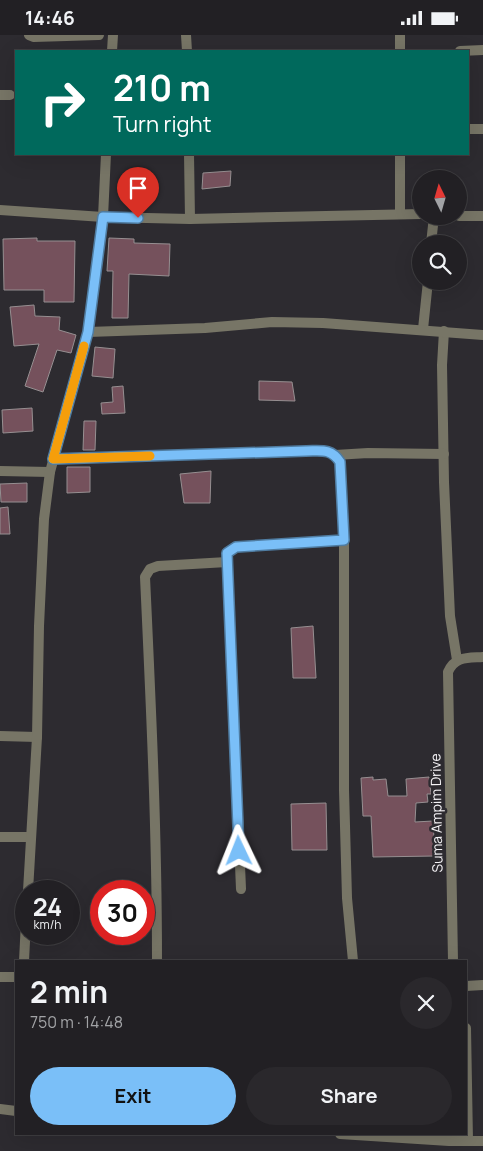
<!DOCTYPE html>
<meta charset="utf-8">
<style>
body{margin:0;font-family:Manrope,sans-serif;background:#2a282c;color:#f1f3f6;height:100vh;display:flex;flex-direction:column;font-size:19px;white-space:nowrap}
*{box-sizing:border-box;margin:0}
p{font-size:16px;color:#a2a3a6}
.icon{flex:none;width:28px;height:28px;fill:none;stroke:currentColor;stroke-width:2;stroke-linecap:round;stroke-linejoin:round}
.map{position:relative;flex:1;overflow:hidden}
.drawer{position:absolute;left:15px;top:925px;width:452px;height:175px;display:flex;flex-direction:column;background:#222024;border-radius:0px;box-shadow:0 5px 20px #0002,0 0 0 1px #3f3e41}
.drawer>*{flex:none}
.top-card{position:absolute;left:15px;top:15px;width:454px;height:105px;border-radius:0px;box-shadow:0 5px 20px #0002,0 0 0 1px #3f3e41;background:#00695c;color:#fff;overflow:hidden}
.needle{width:32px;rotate:355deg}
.controls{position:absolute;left:412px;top:135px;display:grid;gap:10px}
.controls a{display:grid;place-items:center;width:55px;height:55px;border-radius:50%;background:#222024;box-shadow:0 5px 20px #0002,0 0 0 1px #3f3e41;font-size:25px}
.speed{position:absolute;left:15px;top:845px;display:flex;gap:10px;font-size:25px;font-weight:700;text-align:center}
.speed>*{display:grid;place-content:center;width:65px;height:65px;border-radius:50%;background:#222024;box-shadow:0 5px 20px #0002,0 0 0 1px #3f3e41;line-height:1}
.speed small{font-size:12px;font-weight:400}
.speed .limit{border:8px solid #d22;background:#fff;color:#111}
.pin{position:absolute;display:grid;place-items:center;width:42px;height:42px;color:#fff;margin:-51px -21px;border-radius:50% 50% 50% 0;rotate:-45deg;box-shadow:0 0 5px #0007}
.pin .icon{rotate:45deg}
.me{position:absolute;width:55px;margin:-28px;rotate:358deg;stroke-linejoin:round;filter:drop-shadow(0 0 4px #0008)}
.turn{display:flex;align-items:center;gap:18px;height:105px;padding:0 15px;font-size:22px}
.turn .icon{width:65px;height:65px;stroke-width:2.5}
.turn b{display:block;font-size:35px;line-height:42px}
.round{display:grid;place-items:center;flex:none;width:52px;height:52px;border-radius:26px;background:#2a282c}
.head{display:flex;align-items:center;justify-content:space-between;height:85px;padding:0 15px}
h1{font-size:30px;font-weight:700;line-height:38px}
.cta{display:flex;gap:10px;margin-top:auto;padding:10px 15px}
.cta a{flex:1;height:58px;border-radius:30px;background:#7abff8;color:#111;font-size:20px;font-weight:700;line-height:58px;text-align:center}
.cta a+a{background:#2a282c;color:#f1f3f6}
.status{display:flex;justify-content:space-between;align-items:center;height:35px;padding:0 25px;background:#222024;direction:ltr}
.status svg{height:14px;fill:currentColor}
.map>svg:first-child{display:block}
</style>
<div class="status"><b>14:46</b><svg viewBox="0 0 49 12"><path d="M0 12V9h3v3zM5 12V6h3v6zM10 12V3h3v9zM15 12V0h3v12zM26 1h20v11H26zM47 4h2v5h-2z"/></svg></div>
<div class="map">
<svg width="483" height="1116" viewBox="0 0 483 1116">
<rect width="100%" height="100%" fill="#2d2b30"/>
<g fill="#75515c" stroke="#968f91">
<path d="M 231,136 L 230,151 L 202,154 L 203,138 Z"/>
<path d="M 37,203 L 37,206 L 75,206 L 74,267 L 44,267 L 44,255 L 4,255 L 3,204 Z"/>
<path d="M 109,203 L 134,204 L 134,208 L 170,209 L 169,241 L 129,239 L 128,283 L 112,283 L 113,236 L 107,236 Z"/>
<path d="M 34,270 L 35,281 L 60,282 L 59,295 L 76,300 L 71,318 L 57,315 L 43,357 L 25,351 L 39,309 L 14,311 L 10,272 Z"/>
<path d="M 95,312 L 115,314 L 113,343 L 92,341 Z"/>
<path d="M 259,346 L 292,347 L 295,366 L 259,365 Z"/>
<path d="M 123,351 L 125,378 L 102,379 L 101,368 L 113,367 L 112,352 Z"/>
<path d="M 32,373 L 33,396 L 3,398 L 2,375 Z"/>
<path d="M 84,386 L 96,386 L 95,415 L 83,415 Z"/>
<path d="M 67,432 L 90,432 L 90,457 L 67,458 Z"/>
<path d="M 211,436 L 210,468 L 184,468 L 180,439 Z"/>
<path d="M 27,448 L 27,467 L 1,467 L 0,449 Z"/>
<path d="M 8,472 L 10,499 L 0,499 L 0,473 Z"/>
<path d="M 313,591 L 316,643 L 293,643 L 291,593 Z"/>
<path d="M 373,742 L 373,745 L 386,744 L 388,761 L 407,761 L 406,744 L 429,742 L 431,759 L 427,759 L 428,767 L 416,768 L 415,787 L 433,786 L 435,821 L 373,822 L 371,781 L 363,781 L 361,743 Z"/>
<path d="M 326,768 L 327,815 L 292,815 L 291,769 Z"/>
</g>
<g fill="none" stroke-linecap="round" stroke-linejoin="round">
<g stroke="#777566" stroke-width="10">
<path d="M 29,0 L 34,2 L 99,0"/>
<path d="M 186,0 L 187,16"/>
<path d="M 112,16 L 113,0"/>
<path d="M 400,16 L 400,0"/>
<path d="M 460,16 L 483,15"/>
<path d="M 0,60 L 10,60"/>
<path d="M 468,94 L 483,94"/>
<path d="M 189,119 L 190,184"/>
<path d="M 0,175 L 103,182 L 190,184 L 421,179"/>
<path d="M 400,179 L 400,119"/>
<path d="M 459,181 L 483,181"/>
<path d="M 431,209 L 434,181"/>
<path d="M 423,294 L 428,246"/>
<path d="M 444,296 L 442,330 L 444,447 L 450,581 L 457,625"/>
<path d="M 88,297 L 205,293 L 272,287 L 323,288 L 483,300"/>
<path d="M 335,420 L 368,418 L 444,419"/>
<path d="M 53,424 L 305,416 C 321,416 331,413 340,427 L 344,505 L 344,755 L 347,863 L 353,926"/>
<path d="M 0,436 L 50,437"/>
<path d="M 0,701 L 37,702"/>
<path d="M 0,802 L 31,802"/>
<path d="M 241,854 L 227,518 L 236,512 L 344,505"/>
<path d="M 28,856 L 37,702 L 39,591 L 44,484 L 50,437 L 88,297 L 103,182 L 106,119"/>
<path d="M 24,926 L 26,886"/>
<path d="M 157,926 C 157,798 151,670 145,542 L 150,534 L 158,531 L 227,527"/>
<path d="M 453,926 L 448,637 C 455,621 468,623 483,622"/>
<path d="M 0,942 L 16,942"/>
<path d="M 466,951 L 483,950"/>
<path d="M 466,993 L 468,1106"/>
<path d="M 0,1074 L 16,1076"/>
<path d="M 340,1099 L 449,1106 L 483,1106"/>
</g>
</g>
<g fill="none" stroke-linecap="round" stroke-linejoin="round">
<defs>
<path id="route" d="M 138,183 L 103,182 L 88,297 L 53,424 L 306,416 C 321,416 331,413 340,427 L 344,505 L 236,512 L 227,518 L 239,816"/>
</defs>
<use href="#route" stroke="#4f7ca1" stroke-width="12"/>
<use href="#route" stroke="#7abff8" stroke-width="9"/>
<path stroke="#f59e0b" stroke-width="9" d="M 84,311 L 53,424 L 150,421"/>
</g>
<g text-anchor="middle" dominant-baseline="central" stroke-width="5" stroke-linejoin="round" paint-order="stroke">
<g font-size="14" fill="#f6f4f7" stroke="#2d2b30">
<text transform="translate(436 778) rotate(-91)">Suma Ampim Drive</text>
</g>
</g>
</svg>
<div class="controls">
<a><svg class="needle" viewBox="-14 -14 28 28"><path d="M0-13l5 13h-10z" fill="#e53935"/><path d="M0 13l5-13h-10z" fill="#a2a3a6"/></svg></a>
<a><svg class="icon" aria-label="search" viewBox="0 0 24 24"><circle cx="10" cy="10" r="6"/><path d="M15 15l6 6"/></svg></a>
</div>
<div class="speed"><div>24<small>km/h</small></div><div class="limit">30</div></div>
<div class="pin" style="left:138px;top:183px;background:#d93025"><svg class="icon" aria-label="arrive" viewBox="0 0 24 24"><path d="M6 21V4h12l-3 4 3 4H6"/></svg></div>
<svg class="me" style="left:239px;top:816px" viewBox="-20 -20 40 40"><path d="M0-17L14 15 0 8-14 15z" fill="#7abff8" stroke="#fff" stroke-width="4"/></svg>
<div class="top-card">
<div class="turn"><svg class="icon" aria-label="right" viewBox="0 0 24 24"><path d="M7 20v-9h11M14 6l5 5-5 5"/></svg><div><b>210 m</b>Turn right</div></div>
</div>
<section class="drawer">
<div class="head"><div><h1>2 min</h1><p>750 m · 14:48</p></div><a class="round"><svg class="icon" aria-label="close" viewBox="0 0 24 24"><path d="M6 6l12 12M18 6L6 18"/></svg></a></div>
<div class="cta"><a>Exit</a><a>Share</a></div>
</section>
</div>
